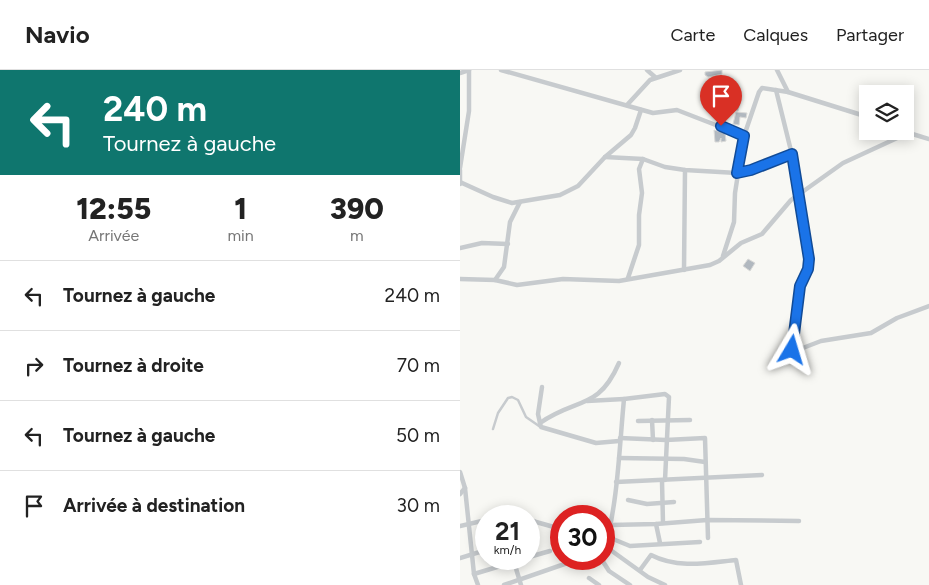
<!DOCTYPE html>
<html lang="fr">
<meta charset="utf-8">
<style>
body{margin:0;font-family:Figtree,sans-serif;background:#f6f6f6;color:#222;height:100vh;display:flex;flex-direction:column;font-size:19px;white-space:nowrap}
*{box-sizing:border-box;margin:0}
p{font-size:16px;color:#767676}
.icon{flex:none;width:28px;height:28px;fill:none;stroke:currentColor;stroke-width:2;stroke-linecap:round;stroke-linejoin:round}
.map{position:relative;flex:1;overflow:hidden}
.side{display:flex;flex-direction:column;background:#fff;width:460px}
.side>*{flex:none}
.hud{background:#0f766e;color:#fff;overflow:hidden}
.controls{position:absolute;left:399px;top:15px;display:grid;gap:10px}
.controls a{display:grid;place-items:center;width:55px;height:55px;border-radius:0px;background:#fff;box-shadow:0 2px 12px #0003;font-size:25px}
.speed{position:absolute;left:15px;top:435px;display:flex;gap:10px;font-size:25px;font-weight:700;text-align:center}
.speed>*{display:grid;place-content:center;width:65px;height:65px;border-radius:50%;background:#fff;box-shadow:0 2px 12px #0003;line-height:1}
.speed small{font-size:12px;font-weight:400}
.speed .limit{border:8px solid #d22;background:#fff;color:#111}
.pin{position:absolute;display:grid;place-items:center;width:42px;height:42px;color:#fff;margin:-51px -21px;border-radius:50% 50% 50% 0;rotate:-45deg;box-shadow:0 0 5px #0007}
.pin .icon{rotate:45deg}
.me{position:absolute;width:55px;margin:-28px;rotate:7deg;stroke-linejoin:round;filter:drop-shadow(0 0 4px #0008)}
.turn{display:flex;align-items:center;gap:18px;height:105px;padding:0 20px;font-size:22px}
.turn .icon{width:65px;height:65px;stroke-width:2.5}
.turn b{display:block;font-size:35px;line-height:42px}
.eta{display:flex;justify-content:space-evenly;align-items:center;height:85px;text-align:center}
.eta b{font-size:30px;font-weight:800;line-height:35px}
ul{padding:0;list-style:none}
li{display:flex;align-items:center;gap:15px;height:70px;padding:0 20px;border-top:1px solid #e0e0e0}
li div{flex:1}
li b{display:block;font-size:19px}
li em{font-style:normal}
header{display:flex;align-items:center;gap:30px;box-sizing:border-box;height:70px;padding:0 25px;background:#fff;border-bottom:1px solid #e0e0e0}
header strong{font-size:24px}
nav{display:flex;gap:28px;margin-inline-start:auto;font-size:18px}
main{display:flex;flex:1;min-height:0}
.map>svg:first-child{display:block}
</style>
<header>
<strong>Navio</strong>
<nav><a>Carte</a><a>Calques</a><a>Partager</a></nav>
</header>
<main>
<section class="side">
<div class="hud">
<div class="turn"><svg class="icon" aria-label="left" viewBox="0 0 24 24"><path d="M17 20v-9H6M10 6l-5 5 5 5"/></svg><div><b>240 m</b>Tournez à gauche</div></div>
</div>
<div class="eta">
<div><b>12:55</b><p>Arrivée</p></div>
<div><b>1</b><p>min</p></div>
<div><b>390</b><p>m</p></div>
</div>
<ul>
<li><svg class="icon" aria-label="left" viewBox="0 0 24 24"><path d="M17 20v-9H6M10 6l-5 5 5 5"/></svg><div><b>Tournez à gauche</b></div><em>240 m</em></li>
<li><svg class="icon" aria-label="right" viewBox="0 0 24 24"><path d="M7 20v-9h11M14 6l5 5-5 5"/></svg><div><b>Tournez à droite</b></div><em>70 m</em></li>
<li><svg class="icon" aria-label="left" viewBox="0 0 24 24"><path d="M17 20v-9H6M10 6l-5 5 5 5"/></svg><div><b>Tournez à gauche</b></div><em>50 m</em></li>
<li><svg class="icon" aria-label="arrive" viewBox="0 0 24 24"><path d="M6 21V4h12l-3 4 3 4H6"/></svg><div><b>Arrivée à destination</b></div><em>30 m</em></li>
</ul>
</section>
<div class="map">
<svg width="469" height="515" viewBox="0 0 469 515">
<rect width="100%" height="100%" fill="#f8f8f4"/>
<g fill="#b1b8bf" stroke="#d9d9d7">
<path d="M 262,0 L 262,4 L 248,7 L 245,5 L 245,2 Z"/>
<path d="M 270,29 L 280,32 L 278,41 L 268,38 Z"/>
<path d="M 276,42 L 287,43 L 286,48 L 280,47 L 279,55 L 273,54 Z"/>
<path d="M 254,60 L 265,63 L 266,71 L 261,72 L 261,68 L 259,72 L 255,72 Z"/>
<path d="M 288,189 L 295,193 L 290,201 L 283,196 Z"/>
</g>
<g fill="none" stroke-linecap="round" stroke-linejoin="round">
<path stroke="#c7cbce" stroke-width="2.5" d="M 33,359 L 38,343 L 48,328 L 52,327 L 58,330 L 66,347 L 79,356"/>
<g stroke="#c7cbce" stroke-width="4.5">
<path d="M 41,0 L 193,43 L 217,40 L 284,66 L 299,22 L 302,18 L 328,22 L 408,47"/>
<path d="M 187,0 L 195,7"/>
<path d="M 317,0 L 328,22"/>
<path d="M 0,3 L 9,0"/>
<path d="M 316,20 L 335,97 L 349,189 L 348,199 L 340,217 L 332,281 L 335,281 L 361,271 L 411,263 L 437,248 L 469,236"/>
<path d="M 167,35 L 190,10 L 220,0"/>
<path d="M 446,62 L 469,69"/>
<path d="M 145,87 L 183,89 L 205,97 L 225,100 L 277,103 L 291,100 L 332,84"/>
<path d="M 0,98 L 9,41 L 9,0"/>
<path d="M 0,100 L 0,114"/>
<path d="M 0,112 L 33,127 L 52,133 L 100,125 L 118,116 L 145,87 L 171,65 L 175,58 L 181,40"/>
<path d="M 0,178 L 22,173 L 48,174"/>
<path d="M 263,186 L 274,152 L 275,123 L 284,66"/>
<path d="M 224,200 L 225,100"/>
<path d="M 168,208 L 179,175 L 179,145 L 182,123 L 179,99 L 183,89"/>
<path d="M 0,209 L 35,210 L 57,215 L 103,209 L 159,211 L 250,195 L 259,191 L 281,173 L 302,164 L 331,130 L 383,93 L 448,63"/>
<path d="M 35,210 L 44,197 L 50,152 L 60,132"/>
<path d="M 164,329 L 205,324 L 209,327 L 205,410"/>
<path d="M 127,331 L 164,329 C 159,381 158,432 144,482"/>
<path d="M 192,350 L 193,370"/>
<path d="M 178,351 L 230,350"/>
<path d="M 80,353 L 78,344 L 82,317"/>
<path d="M 160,368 L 206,370 L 245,368 L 248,468"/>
<path d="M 159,371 L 136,373 L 81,357 L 80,353 C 117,327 138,341 159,293"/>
<path d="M 159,388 L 224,389 L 245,392"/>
<path d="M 0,402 L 5,418 L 14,504 L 18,515"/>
<path d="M 202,411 L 203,453"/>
<path d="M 156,412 L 302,405"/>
<path d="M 0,424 L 5,418"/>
<path d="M 168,430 L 187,434 L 214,432"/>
<path d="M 69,450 L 101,459"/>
<path d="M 196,454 L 200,473"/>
<path d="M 151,455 L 196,454 L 247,450 L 339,451"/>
<path d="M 0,456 L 26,450"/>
<path d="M 148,467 L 170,476 L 240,472"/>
<path d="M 69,469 L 72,465 L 74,451"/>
<path d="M 145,476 L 188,507 L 205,515"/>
<path d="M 69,487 L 90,481"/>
<path d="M 0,488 L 26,480"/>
<path d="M 142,490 L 149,501 L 170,515"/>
<path d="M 54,492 L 61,515"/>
<path d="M 180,500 L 191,485 C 218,499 247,493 276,490 L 281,515"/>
<path d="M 14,504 L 64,489"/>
<path d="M 129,508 L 139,515"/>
<path d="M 44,515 L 119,489"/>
</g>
</g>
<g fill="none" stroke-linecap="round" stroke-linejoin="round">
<defs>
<path id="route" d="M 261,56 L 284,66 L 277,103 L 291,100 L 332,84 L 349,189 L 348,199 L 340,216 L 332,280"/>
</defs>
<use href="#route" stroke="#114b97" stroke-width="12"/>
<use href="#route" stroke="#1a73e8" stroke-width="9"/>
</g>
</svg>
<div class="controls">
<a><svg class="icon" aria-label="layers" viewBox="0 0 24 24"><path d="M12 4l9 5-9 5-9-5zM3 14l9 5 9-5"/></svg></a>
</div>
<div class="speed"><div>21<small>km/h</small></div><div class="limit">30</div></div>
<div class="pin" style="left:261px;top:56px;background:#d93025"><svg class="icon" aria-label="arrive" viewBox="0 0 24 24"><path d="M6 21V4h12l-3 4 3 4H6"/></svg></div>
<svg class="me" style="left:332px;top:280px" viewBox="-20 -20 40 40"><path d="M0-17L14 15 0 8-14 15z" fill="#1a73e8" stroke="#fff" stroke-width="4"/></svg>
</div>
</main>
